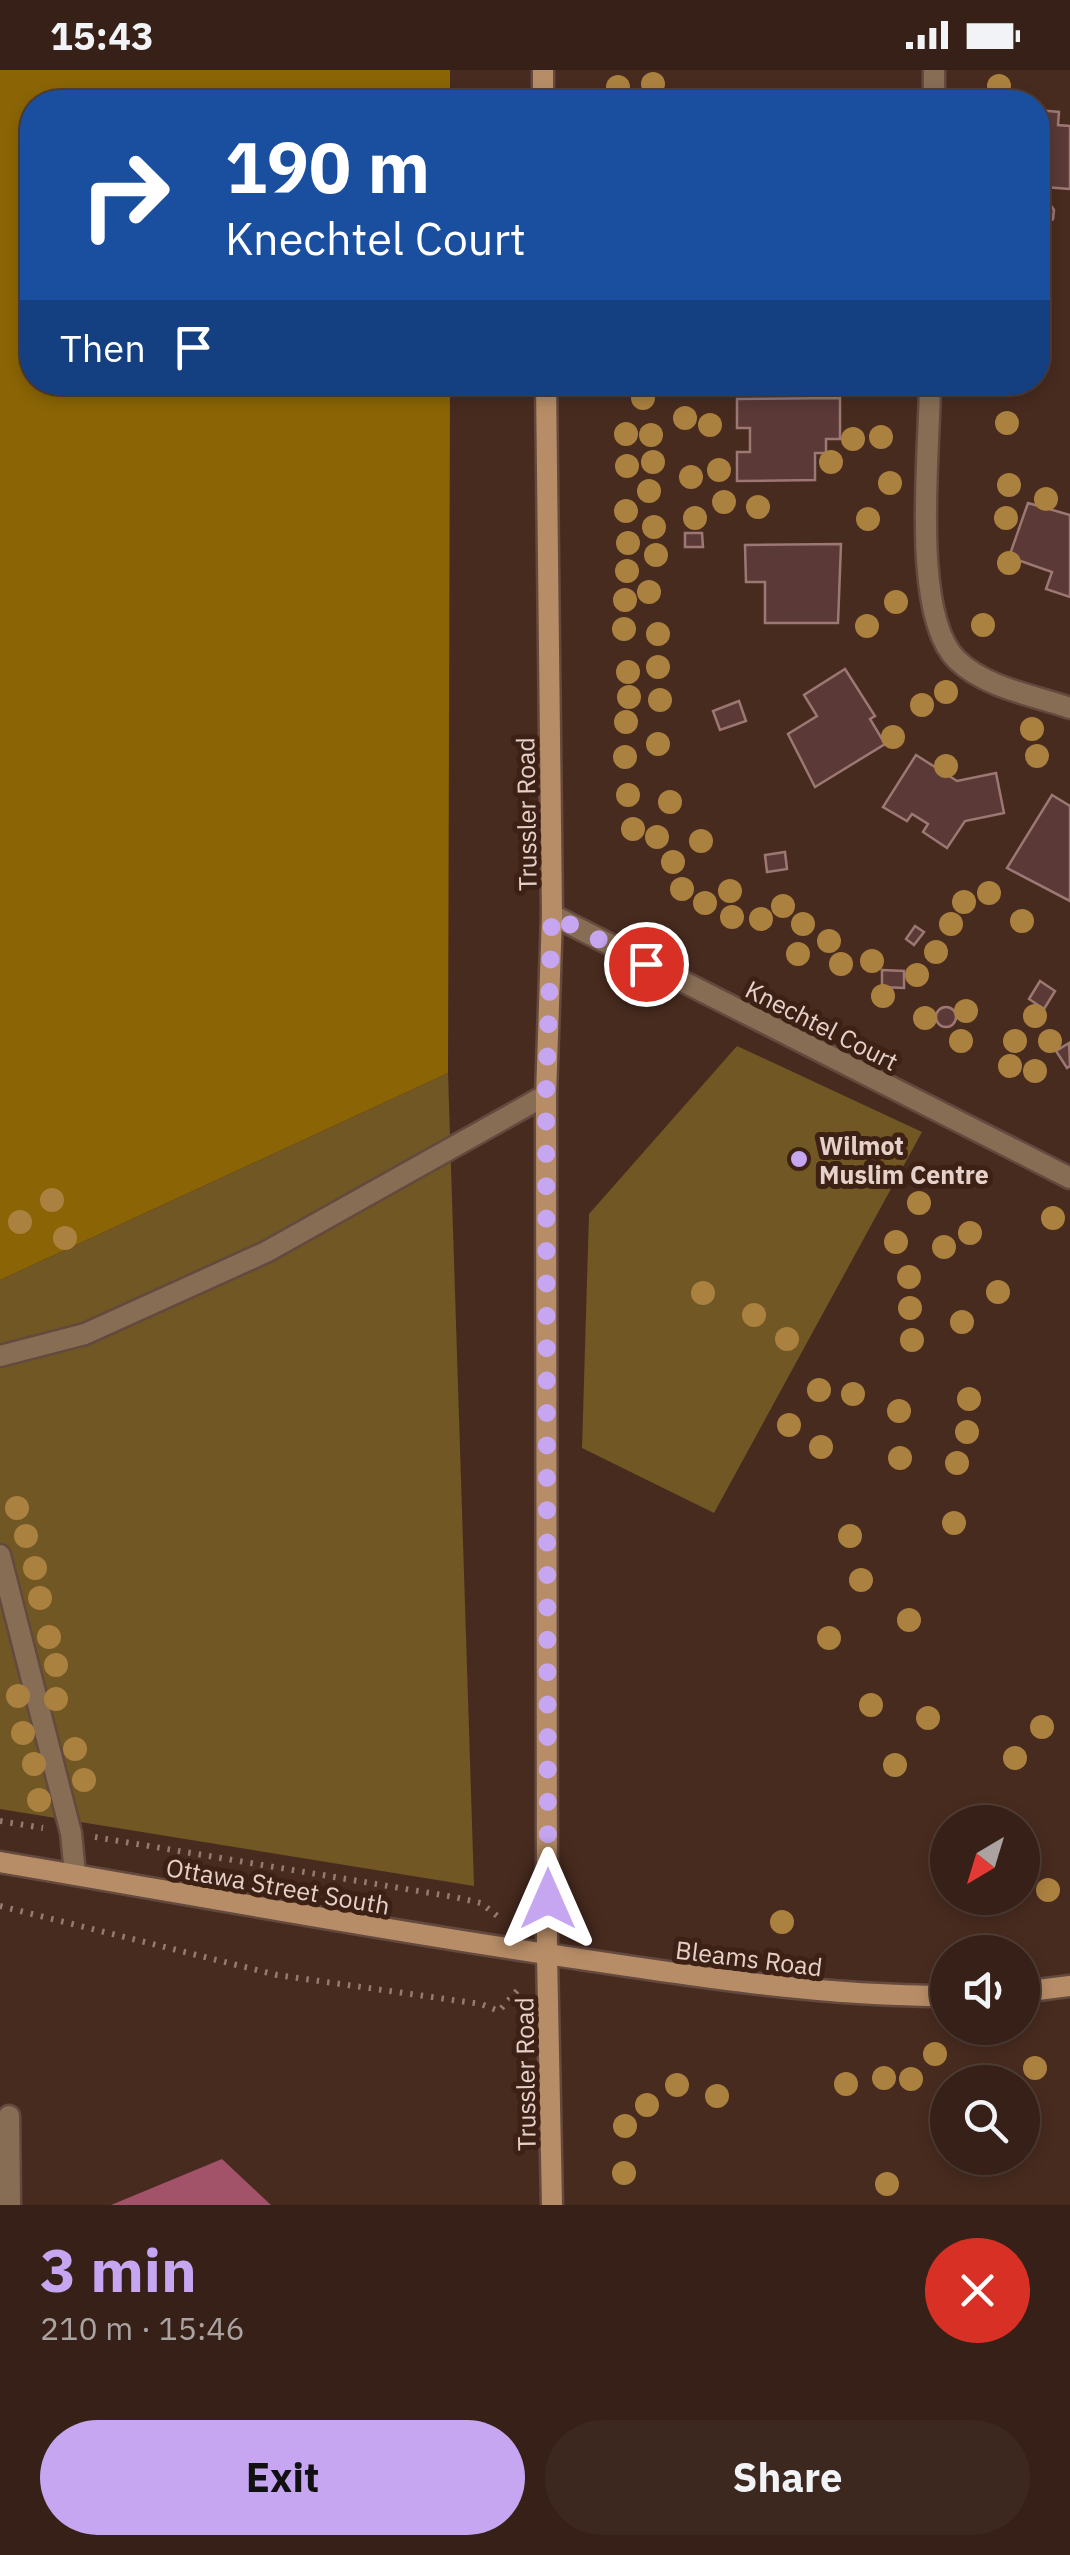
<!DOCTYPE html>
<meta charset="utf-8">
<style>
body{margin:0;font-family:"IBM Plex Sans",sans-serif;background:#3d2820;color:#f1f3f6;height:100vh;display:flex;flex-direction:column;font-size:38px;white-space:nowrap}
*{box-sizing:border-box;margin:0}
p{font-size:32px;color:#aaa3a1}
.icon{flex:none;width:55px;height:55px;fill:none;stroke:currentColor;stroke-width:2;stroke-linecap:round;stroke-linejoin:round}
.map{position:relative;height:2135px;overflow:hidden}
.panel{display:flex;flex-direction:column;background:#362017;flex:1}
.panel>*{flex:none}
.hud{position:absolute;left:20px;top:20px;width:1030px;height:305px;border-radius:40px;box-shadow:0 5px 15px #0003,0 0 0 2px #503e36;background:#1a4fa0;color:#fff;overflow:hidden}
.needle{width:65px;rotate:218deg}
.fabs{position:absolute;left:930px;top:1735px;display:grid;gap:20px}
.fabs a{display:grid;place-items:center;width:110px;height:110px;border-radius:50%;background:#362017;box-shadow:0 5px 15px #0003,0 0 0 2px #503e36;font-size:50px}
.pin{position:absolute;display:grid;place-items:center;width:85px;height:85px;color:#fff;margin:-42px;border:5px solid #fff;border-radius:50%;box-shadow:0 2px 10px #0007}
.me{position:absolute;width:110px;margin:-55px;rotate:0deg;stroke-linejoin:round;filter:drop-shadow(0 0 8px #0008)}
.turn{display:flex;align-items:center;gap:35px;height:210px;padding:0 40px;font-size:45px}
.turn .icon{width:130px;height:130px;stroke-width:2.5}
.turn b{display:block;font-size:70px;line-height:85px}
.then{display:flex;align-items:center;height:95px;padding:0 40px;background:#0003;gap:20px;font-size:38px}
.round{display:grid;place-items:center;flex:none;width:105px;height:105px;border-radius:52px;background:#3d2820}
.summary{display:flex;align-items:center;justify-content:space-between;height:170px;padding:0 40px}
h1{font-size:60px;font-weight:700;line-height:75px;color:#c6a6f0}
.primary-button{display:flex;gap:20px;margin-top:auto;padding:20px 40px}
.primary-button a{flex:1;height:115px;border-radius:60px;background:#c6a6f0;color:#111;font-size:40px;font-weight:700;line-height:115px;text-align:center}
.primary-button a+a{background:#3d2820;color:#f1f3f6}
.status{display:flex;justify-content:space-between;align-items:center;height:70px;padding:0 50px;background:#362017;direction:ltr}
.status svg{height:28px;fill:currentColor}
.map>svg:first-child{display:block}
</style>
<div class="status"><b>15:43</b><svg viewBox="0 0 49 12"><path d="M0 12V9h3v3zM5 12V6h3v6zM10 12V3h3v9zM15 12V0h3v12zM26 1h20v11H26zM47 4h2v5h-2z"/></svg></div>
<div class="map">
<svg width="1070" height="2135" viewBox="0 0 1070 2135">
<rect width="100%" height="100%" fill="#482b1f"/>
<g fill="#705723">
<path d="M 737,976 L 922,1062 L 714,1443 L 582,1378 L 589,1144 Z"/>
<path d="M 448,1003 L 474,1816 L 0,1739 L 0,1210 Z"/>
</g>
<path fill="#8b6505" d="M 0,0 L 450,0 L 450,32 L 32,32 L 32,312 L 450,313 L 448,1003 L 0,1210 Z"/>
<path fill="#a25269" d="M 222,2089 L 271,2135 L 111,2135 Z"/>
<g fill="#5a3937" stroke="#9c7774" stroke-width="2.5">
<rect x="799" y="26" width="38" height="6"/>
<path d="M 1038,40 L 1059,42 L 1058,55 L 1070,56 L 1070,119 L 1045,117 L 1046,107 L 1038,106 Z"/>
<path d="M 1038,131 L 1048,131 L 1054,140 L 1053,149 L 1044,156 L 1038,155 Z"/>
<path d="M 840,328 L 840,369 L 826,369 L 826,383 L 815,383 L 815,410 L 737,411 L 737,382 L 750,382 L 750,358 L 737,358 L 737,329 Z"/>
<path d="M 1028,433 L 1070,445 L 1070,527 L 1046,519 L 1052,502 L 1009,487 Z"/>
<path d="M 685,463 L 702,463 L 703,477 L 685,477 Z"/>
<path d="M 841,474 L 838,553 L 765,553 L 765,512 L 746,512 L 745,475 Z"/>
<path d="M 845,599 L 875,646 L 870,649 L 885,674 L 815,717 L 788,664 L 817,646 L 804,625 Z"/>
<path d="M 739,631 L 746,651 L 720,660 L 713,641 Z"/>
<path d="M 916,685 L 957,711 L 996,703 L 1004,743 L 965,751 L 947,778 L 923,762 L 928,754 L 912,744 L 907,751 L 883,737 Z"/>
<path d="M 1052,725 L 1070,736 L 1070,831 L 1007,798 Z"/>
<path d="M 785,782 L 787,799 L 767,802 L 765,785 Z"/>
<path d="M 915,856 L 924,862 L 914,875 L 906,869 Z"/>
<path d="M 882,900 L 904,901 L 904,918 L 882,917 Z"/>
<path d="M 1040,911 L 1055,921 L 1044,939 L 1029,929 Z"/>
<circle cx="946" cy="947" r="10"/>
<path d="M 1069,973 L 1070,996 L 1067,998 L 1056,981 Z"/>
</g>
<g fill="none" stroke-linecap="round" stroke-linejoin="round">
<defs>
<g id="service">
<path d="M 0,1286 L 85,1264 L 266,1182 L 546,1025"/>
<path d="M 0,1485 L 71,1763 L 75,1804"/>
</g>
<g id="minor">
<path d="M 934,32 L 934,0"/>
<path d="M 930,312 C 930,379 910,545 957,590 C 986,618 1033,625 1070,638"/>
<path d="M 552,845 L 1070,1108"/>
<path d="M 9,2046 L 10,2135"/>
</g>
<g id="secondary">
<path d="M 543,0 L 543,32"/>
<path d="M 546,312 L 552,845 L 546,1025 L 547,1884 L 552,2135"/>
<path d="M 0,1792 C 183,1823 364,1857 547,1884 C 681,1904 812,1926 948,1926"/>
<path d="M 1022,1922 L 1070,1916"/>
</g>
</defs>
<use href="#service" stroke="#64493e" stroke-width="25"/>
<use href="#minor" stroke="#64493e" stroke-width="25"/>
<use href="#secondary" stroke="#64493e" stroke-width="25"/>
<g stroke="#947b72" stroke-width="6" stroke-dasharray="2.5 8" stroke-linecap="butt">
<path d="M 0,1751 L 43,1758"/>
<path d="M 95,1767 L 454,1827 L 481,1833 L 501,1849"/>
<path d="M 0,1836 L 277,1905 L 481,1934 L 499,1941 L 522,1915"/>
</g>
<use href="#service" stroke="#886d55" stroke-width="20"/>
<use href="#minor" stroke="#886d55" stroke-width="20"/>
<use href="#secondary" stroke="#b78d67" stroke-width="20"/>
</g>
<g fill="#ab8140">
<circle cx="653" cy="14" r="12"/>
<circle cx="999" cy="16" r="12"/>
<circle cx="618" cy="17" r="12"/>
<circle cx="643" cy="328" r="12"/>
<circle cx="685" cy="348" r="12"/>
<circle cx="1007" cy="353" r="12"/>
<circle cx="710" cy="355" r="12"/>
<circle cx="626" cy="364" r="12"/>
<circle cx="651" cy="365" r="12"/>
<circle cx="881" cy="367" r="12"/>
<circle cx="853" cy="369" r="12"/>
<circle cx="653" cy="392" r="12"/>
<circle cx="831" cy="392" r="12"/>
<circle cx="627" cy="396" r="12"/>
<circle cx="719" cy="400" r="12"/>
<circle cx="691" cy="407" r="12"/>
<circle cx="890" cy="413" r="12"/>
<circle cx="1009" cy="415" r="12"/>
<circle cx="649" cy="421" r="12"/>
<circle cx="1046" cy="429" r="12"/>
<circle cx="724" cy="432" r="12"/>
<circle cx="758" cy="437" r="12"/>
<circle cx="626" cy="441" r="12"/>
<circle cx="695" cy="448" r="12"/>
<circle cx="1006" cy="448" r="12"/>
<circle cx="868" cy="449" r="12"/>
<circle cx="654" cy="457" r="12"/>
<circle cx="628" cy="473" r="12"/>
<circle cx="656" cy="485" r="12"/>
<circle cx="1009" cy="493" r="12"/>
<circle cx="627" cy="501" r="12"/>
<circle cx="649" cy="522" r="12"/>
<circle cx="625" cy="530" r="12"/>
<circle cx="896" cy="532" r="12"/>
<circle cx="983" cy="555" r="12"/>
<circle cx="867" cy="556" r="12"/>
<circle cx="624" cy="559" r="12"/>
<circle cx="658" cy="564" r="12"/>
<circle cx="658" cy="597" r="12"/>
<circle cx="628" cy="602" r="12"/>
<circle cx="946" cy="622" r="12"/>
<circle cx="629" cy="627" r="12"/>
<circle cx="660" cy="630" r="12"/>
<circle cx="922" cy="635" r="12"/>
<circle cx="626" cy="652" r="12"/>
<circle cx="1032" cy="659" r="12"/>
<circle cx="893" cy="667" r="12"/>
<circle cx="658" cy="674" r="12"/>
<circle cx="1037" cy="686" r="12"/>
<circle cx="625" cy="687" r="12"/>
<circle cx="946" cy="696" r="12"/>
<circle cx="628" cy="725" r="12"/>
<circle cx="670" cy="732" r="12"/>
<circle cx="633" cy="759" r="12"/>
<circle cx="657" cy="767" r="12"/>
<circle cx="701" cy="771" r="12"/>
<circle cx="673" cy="792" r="12"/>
<circle cx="682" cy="819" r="12"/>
<circle cx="730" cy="821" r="12"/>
<circle cx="989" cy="823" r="12"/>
<circle cx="964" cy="832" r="12"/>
<circle cx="705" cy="833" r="12"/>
<circle cx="783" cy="836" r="12"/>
<circle cx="732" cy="847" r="12"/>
<circle cx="761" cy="849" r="12"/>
<circle cx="1022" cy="851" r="12"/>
<circle cx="803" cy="854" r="12"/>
<circle cx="951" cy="854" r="12"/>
<circle cx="829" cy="871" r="12"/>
<circle cx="936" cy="882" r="12"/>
<circle cx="798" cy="884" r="12"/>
<circle cx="872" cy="891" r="12"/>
<circle cx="841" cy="894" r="12"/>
<circle cx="917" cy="905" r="12"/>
<circle cx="883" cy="926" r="12"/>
<circle cx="966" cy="941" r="12"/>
<circle cx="1035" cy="946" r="12"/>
<circle cx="925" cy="948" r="12"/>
<circle cx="961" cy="971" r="12"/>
<circle cx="1015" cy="971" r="12"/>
<circle cx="1050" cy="971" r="12"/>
<circle cx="1010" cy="996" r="12"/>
<circle cx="1035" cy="1001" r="12"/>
<circle cx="52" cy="1130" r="12"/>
<circle cx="919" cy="1133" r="12"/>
<circle cx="1053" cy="1148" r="12"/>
<circle cx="20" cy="1152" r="12"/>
<circle cx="970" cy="1163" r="12"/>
<circle cx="65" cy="1168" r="12"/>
<circle cx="896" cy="1172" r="12"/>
<circle cx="944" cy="1177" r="12"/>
<circle cx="909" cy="1207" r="12"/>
<circle cx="998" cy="1222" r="12"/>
<circle cx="703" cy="1223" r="12"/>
<circle cx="910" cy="1238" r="12"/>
<circle cx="754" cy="1245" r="12"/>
<circle cx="962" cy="1252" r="12"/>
<circle cx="787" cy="1269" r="12"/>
<circle cx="912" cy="1270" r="12"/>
<circle cx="819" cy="1320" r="12"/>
<circle cx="853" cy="1324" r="12"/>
<circle cx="969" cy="1329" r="12"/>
<circle cx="899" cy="1341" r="12"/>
<circle cx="789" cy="1355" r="12"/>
<circle cx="967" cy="1362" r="12"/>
<circle cx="821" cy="1377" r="12"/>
<circle cx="900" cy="1388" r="12"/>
<circle cx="957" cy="1393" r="12"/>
<circle cx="17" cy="1438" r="12"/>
<circle cx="954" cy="1453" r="12"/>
<circle cx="26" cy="1466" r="12"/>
<circle cx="850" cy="1466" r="12"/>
<circle cx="35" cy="1498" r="12"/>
<circle cx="861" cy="1510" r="12"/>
<circle cx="40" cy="1528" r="12"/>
<circle cx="909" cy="1550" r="12"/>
<circle cx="49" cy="1567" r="12"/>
<circle cx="829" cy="1568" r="12"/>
<circle cx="56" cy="1595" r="12"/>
<circle cx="18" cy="1626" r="12"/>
<circle cx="56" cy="1629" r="12"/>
<circle cx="871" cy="1635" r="12"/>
<circle cx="928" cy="1648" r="12"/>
<circle cx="1042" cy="1657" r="12"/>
<circle cx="23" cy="1663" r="12"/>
<circle cx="75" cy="1679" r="12"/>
<circle cx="1015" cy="1688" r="12"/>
<circle cx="34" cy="1694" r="12"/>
<circle cx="895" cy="1695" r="12"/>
<circle cx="84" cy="1710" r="12"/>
<circle cx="39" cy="1730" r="12"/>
<circle cx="1048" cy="1820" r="12"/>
<circle cx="782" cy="1852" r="12"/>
<circle cx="935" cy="1984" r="12"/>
<circle cx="1035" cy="1998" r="12"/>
<circle cx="884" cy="2008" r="12"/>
<circle cx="911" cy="2009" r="12"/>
<circle cx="846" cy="2014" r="12"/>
<circle cx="677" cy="2015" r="12"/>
<circle cx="717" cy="2026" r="12"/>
<circle cx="647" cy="2035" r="12"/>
<circle cx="625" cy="2056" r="12"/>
<circle cx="624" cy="2103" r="12"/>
<circle cx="887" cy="2114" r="12"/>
</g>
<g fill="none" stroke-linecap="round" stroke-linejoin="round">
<path stroke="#c6a6f0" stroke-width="18" stroke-dasharray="0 32.4" d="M 548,1829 L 546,1025 L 552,845 L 646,894"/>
</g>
<circle fill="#c6a6f0" stroke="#3d2115" stroke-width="4" cx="799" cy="1089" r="10"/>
<g text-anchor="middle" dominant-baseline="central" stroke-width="10" stroke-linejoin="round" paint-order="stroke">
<g font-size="25" fill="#e5d1ca" stroke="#3d2115">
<text transform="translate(526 744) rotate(-91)">Trussler Road</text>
<text transform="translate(822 955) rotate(27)">Knechtel Court</text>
<text transform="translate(278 1816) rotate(10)">Ottawa Street South</text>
<text transform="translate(749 1888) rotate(7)">Bleams Road</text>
<text transform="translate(525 2004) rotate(-91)">Trussler Road</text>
</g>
<g font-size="25" font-weight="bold" fill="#e5d1ca" stroke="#3d2115" text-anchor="start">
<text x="819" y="1075">Wilmot<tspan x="819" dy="29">Muslim Centre</tspan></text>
</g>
</g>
</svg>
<div class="fabs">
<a><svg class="needle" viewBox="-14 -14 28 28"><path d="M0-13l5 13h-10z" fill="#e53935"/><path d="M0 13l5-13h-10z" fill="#aaa3a1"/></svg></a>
<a><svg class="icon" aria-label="sound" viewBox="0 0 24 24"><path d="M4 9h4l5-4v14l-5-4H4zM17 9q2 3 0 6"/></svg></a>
<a><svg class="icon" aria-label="search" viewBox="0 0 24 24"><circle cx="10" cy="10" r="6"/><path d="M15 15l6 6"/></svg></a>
</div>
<div class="pin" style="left:646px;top:894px;background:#d93025"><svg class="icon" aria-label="arrive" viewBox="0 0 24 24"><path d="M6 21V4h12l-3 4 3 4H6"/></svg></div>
<svg class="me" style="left:548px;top:1829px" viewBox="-20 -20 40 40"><path d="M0-17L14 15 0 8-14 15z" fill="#c6a6f0" stroke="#fff" stroke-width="4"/></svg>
<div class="hud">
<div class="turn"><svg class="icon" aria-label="right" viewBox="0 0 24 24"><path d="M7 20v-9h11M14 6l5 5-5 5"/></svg><div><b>190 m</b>Knechtel Court</div></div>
<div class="then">Then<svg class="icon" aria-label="arrive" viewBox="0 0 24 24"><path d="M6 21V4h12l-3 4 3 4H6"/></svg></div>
</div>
</div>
<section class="panel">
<div class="summary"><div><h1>3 min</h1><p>210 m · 15:46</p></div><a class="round" style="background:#d93025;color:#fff"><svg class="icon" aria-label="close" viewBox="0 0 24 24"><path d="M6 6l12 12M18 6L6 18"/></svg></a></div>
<div class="primary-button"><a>Exit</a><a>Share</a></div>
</section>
